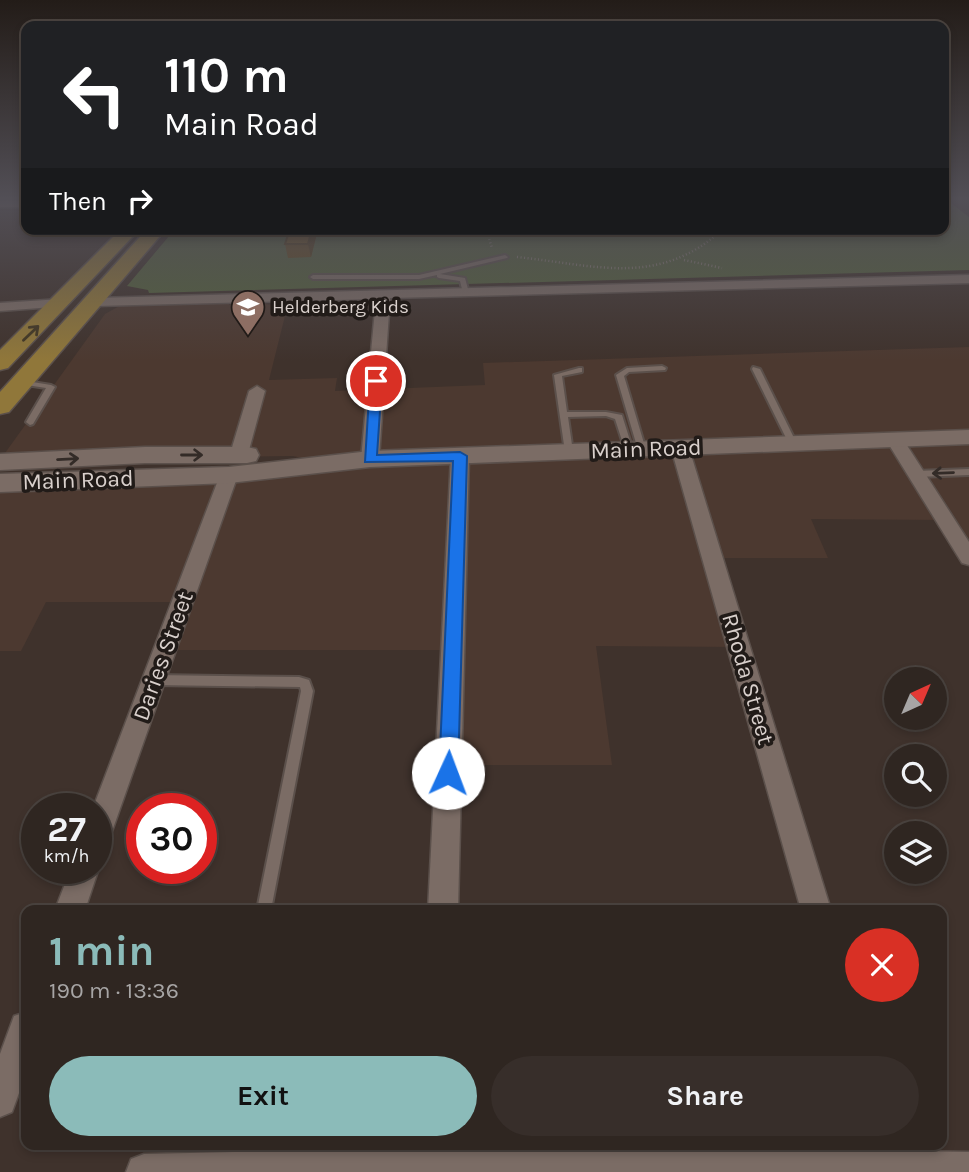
<!DOCTYPE html>
<meta charset="utf-8">
<style>
body{margin:0;font-family:Karla,sans-serif;background:#372e2a;color:#f1f3f6;height:100vh;display:flex;flex-direction:column;font-size:26px;white-space:nowrap}
*{box-sizing:border-box;margin:0}
p{font-size:23px;color:#a7a5a5}
.icon{flex:none;width:38px;height:38px;fill:none;stroke:currentColor;stroke-width:2;stroke-linecap:round;stroke-linejoin:round}
.map{position:relative;flex:1;overflow:hidden}
.sheet{position:absolute;left:21px;top:905px;width:926px;height:245px;display:flex;flex-direction:column;background:#2f2621;border-radius:14px;box-shadow:0 4px 10px #0003,0 0 0 2px #4a433f}
.sheet>*{flex:none}
.banner{position:absolute;left:21px;top:21px;width:928px;height:214px;border-radius:14px;box-shadow:0 4px 10px #0003,0 0 0 2px #4a433f;background:#202124;color:#fff;overflow:hidden}
.needle{width:46px;rotate:44deg}
.buttons{position:absolute;left:884px;top:667px;display:grid;gap:14px}
.buttons a{display:grid;place-items:center;width:63px;height:63px;border-radius:50%;background:#2f2621;box-shadow:0 4px 10px #0003,0 0 0 2px #4a433f;font-size:35px}
.speed{position:absolute;left:21px;top:793px;display:flex;gap:14px;font-size:35px;font-weight:700;text-align:center}
.speed>*{display:grid;place-content:center;width:91px;height:91px;border-radius:50%;background:#2f2621;box-shadow:0 4px 10px #0003,0 0 0 2px #4a433f;line-height:1}
.speed small{font-size:18px;font-weight:400}
.speed .limit{border:10px solid #d22;background:#fff;color:#111}
.pin{position:absolute;display:grid;place-items:center;width:60px;height:60px;color:#fff;margin:-30px;border:4px solid #fff;border-radius:50%;box-shadow:0 2px 7px #0007}
.me{position:absolute;width:77px;margin:-38px;rotate:2deg;stroke-linejoin:round;filter:drop-shadow(0 0 5px #0008)}
.turn{display:flex;align-items:center;gap:24px;height:147px;padding:0 28px;font-size:32px}
.turn .icon{width:91px;height:91px;stroke-width:2.5}
.turn b{display:block;font-size:49px;line-height:60px}
.then{display:flex;align-items:center;height:66px;padding:0 28px;background:#0003;gap:14px;font-size:26px}
.round{display:grid;place-items:center;flex:none;width:74px;height:74px;border-radius:37px;background:#372e2a}
.headline{display:flex;align-items:center;justify-content:space-between;height:119px;padding:0 28px}
h1{font-size:42px;font-weight:700;line-height:52px;color:#8bbbb9}
.cta{display:flex;gap:14px;margin-top:auto;padding:14px 28px}
.cta a{flex:1;height:80px;border-radius:42px;background:#8bbbb9;color:#111;font-size:28px;font-weight:700;line-height:80px;text-align:center}
.cta a+a{background:#372e2a;color:#f1f3f6}
.map>svg:first-child{display:block}
</style>
<div class="map">
<svg width="969" height="1172" viewBox="0 0 969 1172">
<rect width="100%" height="100%" fill="#3f322c"/>
<path fill="#4c3930" d="M 230,301 L 229,305 L 288,304 L 269,380 L 337,378 L 335,391 L 485,385 L 483,363 L 969,347 L 969,558 L 944,520 L 811,519 L 828,558 L 714,558 L 741,647 L 596,646 L 612,765 L 447,765 L 450,650 L 161,650 L 177,602 L 46,602 L 21,651 L 0,651 L 0,490 L 320,462 L 293,456 L 0,460 L 105,314 L 123,304 Z"/>
<path fill="#53603c" d="M 943,197 L 969,217 L 969,270 L 149,293 L 148,290 L 127,286 L 175,229 L 943,229 Z"/>
<g fill="none" stroke-linecap="round" stroke-linejoin="round">
<defs>
<g id="service">
<path d="M 505,255 L 508,257 L 507,258 L 440,274 L 465,278 L 469,293 L 466,295 L 463,293 L 460,281 L 439,278 L 437,277 L 437,275 L 419,279 L 313,279 L 310,277 L 313,275 L 419,275 Z"/>
<path d="M 662,366 L 666,368 L 665,370 L 629,372 L 624,376 L 646,450 L 642,453 L 638,450 L 616,375 L 627,368 Z"/>
<path d="M 753,367 L 760,369 L 797,444 L 796,446 L 793,447 L 789,444 L 752,369 Z"/>
<path d="M 579,368 L 582,368 L 582,372 L 562,376 L 567,412 L 606,412 L 622,415 L 633,450 L 632,452 L 629,453 L 625,450 L 615,419 L 606,416 L 568,417 L 573,452 L 569,455 L 565,452 L 554,375 Z"/>
<path d="M 20,380 L 51,385 L 55,387 L 33,424 L 30,425 L 26,422 L 46,388 L 20,384 Z"/>
<path d="M 969,469 L 969,475 L 916,477 L 911,474 L 916,471 Z"/>
<path d="M 154,675 L 299,677 L 309,680 L 313,691 L 271,910 L 257,910 L 301,691 L 300,687 L 154,685 L 150,683 L 148,680 L 150,677 Z"/>
</g>
<g id="minor">
<rect x="0" y="201" width="26" height="6"/>
<path d="M 969,275 L 969,283 L 390,298 L 379,459 L 370,465 L 361,459 L 376,299 L 95,306 L 88,302 L 95,298 Z"/>
<path d="M 61,299 L 68,303 L 66,306 L 0,311 L 0,303 Z"/>
<path d="M 257,386 L 265,391 L 248,454 L 245,458 L 233,458 L 230,454 L 249,391 Z"/>
<path d="M 895,435 L 901,436 L 969,542 L 969,565 L 962,563 L 886,440 Z"/>
<path d="M 680,443 L 689,448 L 831,910 L 801,910 L 671,448 Z"/>
<path d="M 460,450 L 469,456 L 458,910 L 428,910 L 451,456 Z"/>
<path d="M 229,469 L 238,475 L 110,837 L 106,847 L 96,851 L 96,808 L 93,808 L 220,475 Z"/>
<path d="M 96,861 L 99,868 L 85,910 L 55,910 L 71,868 L 96,868 Z"/>
<path d="M 26,1012 L 26,1074 L 12,1112 L 0,1117 L 0,1054 L 14,1016 Z"/>
<path d="M 416,1144 L 452,1144 L 452,1148 L 869,1151 L 867,1144 L 903,1144 L 905,1151 L 969,1152 L 969,1172 L 126,1172 L 131,1159 L 144,1154 L 416,1148 Z"/>
</g>
<g id="secondary">
<path d="M 969,430 L 969,444 L 370,467 L 229,483 L 0,492 L 0,474 L 229,467 L 370,451 Z"/>
<path d="M 145,447 L 247,447 L 256,449 L 259,455 L 256,461 L 247,463 L 145,463 L 0,470 L 0,454 Z"/>
</g>
<g id="primary">
<path d="M 147,229 L 166,229 L 9,412 L 0,414 L 0,392 Z"/>
<path d="M 120,230 L 132,230 L 135,234 L 8,368 L 0,370 L 0,350 Z"/>
</g>
</defs>
<use href="#service" stroke="#5b504b" stroke-width="4"/>
<use href="#minor" stroke="#5b504b" stroke-width="3"/>
<use href="#secondary" stroke="#5b504b" stroke-width="3"/>
<use href="#primary" stroke="#5b504b" stroke-width="3"/>
<g stroke="#8a7f7a" stroke-width="2.5" stroke-dasharray="1 2.5" stroke-linecap="butt">
<path d="M 486,229 L 492,248"/>
<path d="M 517,257 C 595,265 659,288 723,229"/>
<path d="M 684,260 L 722,268"/>
</g>
<use href="#service" fill="#7b6c65" fill-rule="evenodd"/>
<use href="#minor" fill="#7b6c65" fill-rule="evenodd"/>
<use href="#secondary" fill="#7b6c65" fill-rule="evenodd"/>
<use href="#primary" fill="#90773a" fill-rule="evenodd"/>
</g>
<path fill="#62481c" d="M 290,229 L 318,229 L 311,257 L 288,258 L 285,244 Z"/>
<path fill="#503b17" d="M 312,229 L 318,229 L 311,257 L 308,244 Z"/>
<path fill="#725421" stroke="#503b17" stroke-width="2" d="M 290,229 L 312,229 L 308,244 L 285,244 Z"/>
<defs><path id="oneway-shaft" d="M-6 0H5M1.5-3L5.5 0L1.5 3" fill="none" stroke-width="1.6" stroke-linecap="round" stroke-linejoin="round" transform="scale(1.75)"/></defs>
<use stroke="#423722" href="#oneway-shaft" transform="translate(31 333) rotate(-44)"/>
<g stroke="#332b27">
<use href="#oneway-shaft" transform="translate(192 455)"/>
<use href="#oneway-shaft" transform="translate(68 459) rotate(-3)"/>
<use href="#oneway-shaft" transform="translate(943 473) rotate(178)"/>
</g>
<linearGradient id="sky" x2="0" y2="1"><stop stop-color="#231c18"/><stop offset="0.55" stop-color="#524f56"/><stop offset="1" stop-color="#524f56" stop-opacity="0"/></linearGradient>
<rect width="969" height="361" fill="url(#sky)"/>
<path fill="#1a73e8" stroke="#114b97" stroke-width="2" d="M 376,377 L 382,381 L 377,455 L 460,452 L 467,456 L 458,773 L 455,779 L 448,782 L 441,779 L 439,773 L 453,461 L 365,462 L 370,381 Z"/>
<defs>
<symbol id="school-pin" viewBox="-11 -11 22 30"><path d="M0 17L-7.5 6A9.5 9.5 0 1 1 7.5 6Z" fill="#8d6e63" stroke="#211b18"/><path d="M0-5L7-2L0 1L-7-2ZM-4 1L0 2.5L4 1V4Q0 6-4 4Z" fill="#fff"/></symbol>
</defs>
<g fill-rule="evenodd">
<use href="#school-pin" x="229" y="288" width="38" height="52"/>
</g>
<g text-anchor="middle" dominant-baseline="central" stroke-width="7" stroke-linejoin="round" paint-order="stroke">
<g font-size="19" fill="#d9d0cc" stroke="#211b18" text-anchor="start">
<text x="272" y="307">Helderberg Kids</text>
</g>
<g font-size="23" fill="#d9d0cc" stroke="#211b18">
<text transform="translate(646 449) rotate(-2)">Main Road</text>
<text transform="translate(78 480) rotate(-2)">Main Road</text>
<text transform="translate(163 656) rotate(-70)">Daries Street</text>
<text transform="translate(748 679) rotate(74)">Rhoda Street</text>
</g>
</g>
</svg>
<div class="buttons">
<a><svg class="needle" viewBox="-14 -14 28 28"><path d="M0-13l5 13h-10z" fill="#e53935"/><path d="M0 13l5-13h-10z" fill="#a7a5a5"/></svg></a>
<a><svg class="icon" aria-label="search" viewBox="0 0 24 24"><circle cx="10" cy="10" r="6"/><path d="M15 15l6 6"/></svg></a>
<a><svg class="icon" aria-label="layers" viewBox="0 0 24 24"><path d="M12 4l9 5-9 5-9-5zM3 14l9 5 9-5"/></svg></a>
</div>
<div class="speed"><div>27<small>km/h</small></div><div class="limit">30</div></div>
<div class="pin" style="left:376px;top:381px;background:#d93025"><svg class="icon" aria-label="arrive" viewBox="0 0 24 24"><path d="M6 21V4h12l-3 4 3 4H6"/></svg></div>
<svg class="me" style="left:448px;top:773px" viewBox="-20 -20 40 40"><circle r="19" fill="#fff"/><path d="M0-13L10 11 0 6-10 11z" fill="#1a73e8"/></svg>
<div class="banner">
<div class="turn"><svg class="icon" aria-label="left" viewBox="0 0 24 24"><path d="M17 20v-9H6M10 6l-5 5 5 5"/></svg><div><b>110 m</b>Main Road</div></div>
<div class="then">Then<svg class="icon" aria-label="right" viewBox="0 0 24 24"><path d="M7 20v-9h11M14 6l5 5-5 5"/></svg></div>
</div>
<section class="sheet">
<div class="headline"><div><h1>1 min</h1><p>190 m · 13:36</p></div><a class="round" style="background:#d93025;color:#fff"><svg class="icon" aria-label="close" viewBox="0 0 24 24"><path d="M6 6l12 12M18 6L6 18"/></svg></a></div>
<div class="cta"><a>Exit</a><a>Share</a></div>
</section>
</div>
